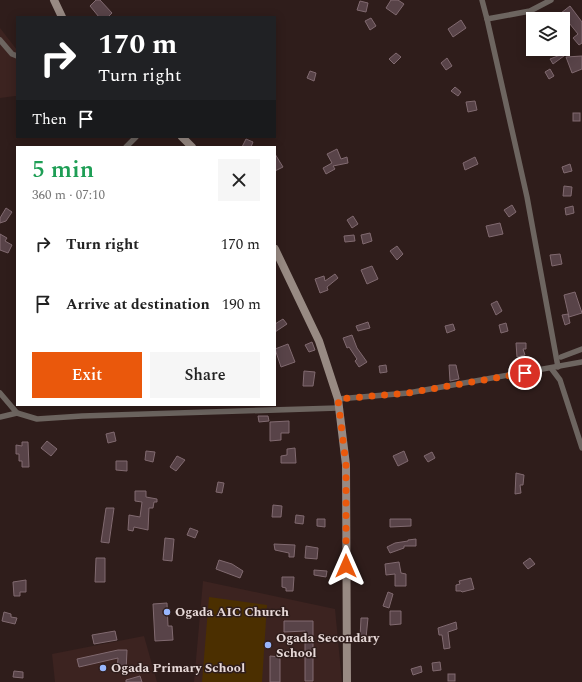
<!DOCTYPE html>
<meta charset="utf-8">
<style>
body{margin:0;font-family:Spectral,serif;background:#f6f6f6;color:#222;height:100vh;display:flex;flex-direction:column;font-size:15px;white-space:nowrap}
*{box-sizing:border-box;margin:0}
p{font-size:13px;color:#767676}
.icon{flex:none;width:22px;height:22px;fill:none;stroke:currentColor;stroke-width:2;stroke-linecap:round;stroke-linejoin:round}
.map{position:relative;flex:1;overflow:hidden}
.sheet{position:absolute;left:16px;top:146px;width:260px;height:260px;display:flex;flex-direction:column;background:#fff;border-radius:0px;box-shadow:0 2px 10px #0003}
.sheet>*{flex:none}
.guide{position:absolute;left:16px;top:16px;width:260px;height:122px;border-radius:0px;box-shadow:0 2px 10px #0003;background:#202124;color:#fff;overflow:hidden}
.tools{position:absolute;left:526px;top:12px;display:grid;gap:8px}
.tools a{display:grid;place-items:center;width:44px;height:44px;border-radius:0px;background:#fff;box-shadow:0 2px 10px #0003;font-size:20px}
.pin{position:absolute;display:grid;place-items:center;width:34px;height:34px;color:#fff;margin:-17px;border:2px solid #fff;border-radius:50%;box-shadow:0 1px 4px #0007}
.me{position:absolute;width:44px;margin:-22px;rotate:0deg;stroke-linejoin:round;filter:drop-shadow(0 0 3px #0008)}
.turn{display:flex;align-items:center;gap:14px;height:84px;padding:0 16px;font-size:18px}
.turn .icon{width:52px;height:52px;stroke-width:2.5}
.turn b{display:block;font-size:28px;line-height:34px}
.then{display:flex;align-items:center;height:38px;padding:0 16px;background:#0003;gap:8px;font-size:15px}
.round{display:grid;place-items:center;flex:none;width:42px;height:42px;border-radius:0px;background:#f6f6f6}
.head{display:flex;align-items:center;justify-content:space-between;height:68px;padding:0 16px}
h1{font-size:24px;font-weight:600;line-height:30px;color:#1e9e55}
.button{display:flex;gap:8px;margin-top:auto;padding:8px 16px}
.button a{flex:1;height:46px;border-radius:0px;background:#ea580c;color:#fff;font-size:16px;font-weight:600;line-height:46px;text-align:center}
.button a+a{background:#f6f6f6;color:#222}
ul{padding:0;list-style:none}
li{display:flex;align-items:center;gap:12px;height:60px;padding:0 16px}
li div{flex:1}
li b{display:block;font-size:15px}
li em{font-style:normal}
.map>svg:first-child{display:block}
</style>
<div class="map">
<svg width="582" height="682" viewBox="0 0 582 682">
<rect width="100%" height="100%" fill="#2f1d1b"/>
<g fill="#3c2320">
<path d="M 0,28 L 17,50 L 17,96 L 15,96 L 0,98 Z"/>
<path d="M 203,581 L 335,609 L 342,682 L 194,682 Z"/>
<path d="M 144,636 L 157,682 L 55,682 L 52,654 Z"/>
</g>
<path fill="#4b2f00" d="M 209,597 L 267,605 L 262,682 L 202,682 Z"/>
<g fill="#584348" stroke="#816a70">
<path d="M 96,0 L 100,0 L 112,13 L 108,17 L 99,17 L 90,6 Z"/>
<path d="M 391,0 L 398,0 L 404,4 L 396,15 L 386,8 Z"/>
<path d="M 360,1 L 368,3 L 366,12 L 357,10 Z"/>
<path d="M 570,6 L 582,22 L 582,43 L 579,45 L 573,38 L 578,34 L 561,13 Z"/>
<path d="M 371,18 L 376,26 L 370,30 L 365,21 Z"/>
<path d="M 461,20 L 466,28 L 453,37 L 448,29 Z"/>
<path d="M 568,52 L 568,53 L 553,64 L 550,59 Z"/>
<path d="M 396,53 L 401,57 L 394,64 L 389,59 Z"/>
<path d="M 582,56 L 582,69 L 572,73 L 566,57 Z"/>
<path d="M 447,58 L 452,66 L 446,70 L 441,63 Z"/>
<path d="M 550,69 L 554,76 L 549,79 L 545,72 Z"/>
<path d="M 310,71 L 316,73 L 314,81 L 307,78 Z"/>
<path d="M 455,87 L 461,92 L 458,96 L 451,91 Z"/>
<path d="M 475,101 L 477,110 L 468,112 L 466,102 Z"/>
<rect x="573" y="113" width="7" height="8"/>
<path d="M 246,139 L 253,142 L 251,147 L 242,147 Z"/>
<path d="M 337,149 L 341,159 L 347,157 L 348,163 L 333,166 L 335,169 L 326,174 L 323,168 L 332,163 L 327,154 Z"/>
<path d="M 275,154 L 283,167 L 275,171 Z"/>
<path d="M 475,157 L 478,164 L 465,170 L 463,163 Z"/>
<path d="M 570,164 L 572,171 L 564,173 L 562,167 Z"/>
<path d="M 564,186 L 572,187 L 571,196 L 563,196 Z"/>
<path d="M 512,205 L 516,212 L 509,217 L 504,210 Z"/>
<path d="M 573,206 L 574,213 L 566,215 L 565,208 Z"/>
<path d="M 6,208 L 12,212 L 6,221 L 0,223 L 0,218 Z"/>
<path d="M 353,216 L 358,224 L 352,228 L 347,220 Z"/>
<path d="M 500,223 L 503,234 L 489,237 L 486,226 Z"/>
<path d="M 370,233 L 372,241 L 363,244 L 361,235 Z"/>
<path d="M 0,234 L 7,238 L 5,241 L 12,245 L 8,253 L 0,250 Z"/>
<path d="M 354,235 L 355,241 L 345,242 L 344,236 Z"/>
<path d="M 397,246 L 403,254 L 397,260 L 390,251 Z"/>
<path d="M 560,254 L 562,264 L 552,266 L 550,255 Z"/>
<path d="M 372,266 L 378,279 L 367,284 L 361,270 Z"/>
<path d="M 335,274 L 338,278 L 327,287 L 328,290 L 320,293 L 315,279 L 324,276 L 325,281 Z"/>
<path d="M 575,292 L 582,313 L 569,317 L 564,295 Z"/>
<path d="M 497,301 L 502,311 L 496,315 L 491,304 Z"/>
<path d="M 568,314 L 570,323 L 565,325 L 562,315 Z"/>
<path d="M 283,319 L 287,324 L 275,332 L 275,324 Z"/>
<path d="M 368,322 L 370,328 L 358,331 L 356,326 Z"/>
<path d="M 506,323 L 508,331 L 501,333 L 499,325 Z"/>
<path d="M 453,324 L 455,330 L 447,333 L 445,326 Z"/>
<path d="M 352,335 L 357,348 L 367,362 L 359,367 L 355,361 L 357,359 L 349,347 L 347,348 L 343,338 Z"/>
<path d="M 312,342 L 315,350 L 309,352 L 305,345 Z"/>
<path d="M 516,343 L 526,343 L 526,349 L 523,349 L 525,355 L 517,357 Z"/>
<path d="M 288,344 L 295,362 L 281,367 L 275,349 Z"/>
<path d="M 386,365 L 387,372 L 380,373 L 379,366 Z"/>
<path d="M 449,365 L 456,365 L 459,379 L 450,381 Z"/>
<path d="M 304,371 L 315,372 L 313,386 L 303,386 Z"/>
<path d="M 258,416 L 268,416 L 269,421 L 259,422 Z"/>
<path d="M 289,421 L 289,433 L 281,433 L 281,440 L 270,441 L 270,422 Z"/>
<path d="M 114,432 L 116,441 L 108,443 L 106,434 Z"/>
<path d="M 47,441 L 57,449 L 51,456 L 41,448 Z"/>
<path d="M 22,442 L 28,442 L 29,467 L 22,467 L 22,461 L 19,461 L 19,454 L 16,454 L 16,445 L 22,446 Z"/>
<path d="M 295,448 L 296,463 L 281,463 L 281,456 L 287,455 L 287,449 Z"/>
<path d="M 146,451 L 155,452 L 153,462 L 145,460 Z"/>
<path d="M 404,451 L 408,461 L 398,466 L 393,456 Z"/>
<path d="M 432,452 L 435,458 L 428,462 L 424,456 Z"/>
<path d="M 177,456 L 185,460 L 176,471 L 170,467 Z"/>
<path d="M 116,461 L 127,461 L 127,471 L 116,470 Z"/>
<path d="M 516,473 L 524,475 L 523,485 L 520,485 L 521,493 L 515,494 Z"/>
<path d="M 218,482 L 224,483 L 222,493 L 216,492 Z"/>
<path d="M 135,491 L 146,491 L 146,497 L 157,499 L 157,502 L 154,502 L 153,508 L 149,508 L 148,530 L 134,527 L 133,531 L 128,530 L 129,515 L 140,517 L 142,502 L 135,501 Z"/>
<path d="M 273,505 L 282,506 L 281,517 L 272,517 Z"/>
<path d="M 106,508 L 114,508 L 109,543 L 101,542 Z"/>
<path d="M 296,515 L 304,516 L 303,524 L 295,523 Z"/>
<path d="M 317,519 L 325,519 L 325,527 L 317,526 Z"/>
<path d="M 390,519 L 411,519 L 411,526 L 390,527 Z"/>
<path d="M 190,528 L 198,531 L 195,538 L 187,535 Z"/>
<path d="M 165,538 L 174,539 L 172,561 L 163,560 Z"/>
<path d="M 416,539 L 416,546 L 404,546 L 404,548 L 390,553 L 387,547 L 395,543 L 408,541 L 408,540 Z"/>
<path d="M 274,544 L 295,545 L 294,557 L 289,557 L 289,553 L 275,550 Z"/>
<path d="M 306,546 L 318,548 L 317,559 L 305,558 Z"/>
<path d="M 96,558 L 105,558 L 105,582 L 95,582 Z"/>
<path d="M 530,558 L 535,564 L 528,569 L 523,563 Z"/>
<path d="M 219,560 L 232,564 L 243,571 L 240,578 L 216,569 Z"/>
<path d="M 399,562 L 401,573 L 406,574 L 406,586 L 395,586 L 395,574 L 386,575 L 385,564 Z"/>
<path d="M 314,570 L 327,571 L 326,577 L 314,575 Z"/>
<path d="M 282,577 L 294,577 L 293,591 L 286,591 L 286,588 L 282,587 Z"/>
<path d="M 471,578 L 474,589 L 462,592 L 461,591 L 456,591 L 456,585 L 460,584 L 459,581 Z"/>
<path d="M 26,580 L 26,592 L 20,592 L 20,596 L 14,596 L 13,582 Z"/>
<path d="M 388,592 L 393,594 L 389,608 L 383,606 Z"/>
<path d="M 167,603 L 168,626 L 172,626 L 173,640 L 155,641 L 153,604 Z"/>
<path d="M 390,611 L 401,611 L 401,624 L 390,625 Z"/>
<path d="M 4,612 L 11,614 L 11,617 L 17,618 L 15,624 L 2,621 Z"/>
<path d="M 361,618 L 368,618 L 366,638 L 360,638 Z"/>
<path d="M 284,621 L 313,621 L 313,681 L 305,681 L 305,631 L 284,632 Z"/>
<path d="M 456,622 L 457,629 L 448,632 L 450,648 L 444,649 L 442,635 L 439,635 L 438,628 Z"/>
<path d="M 115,631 L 117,640 L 94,644 L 92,635 Z"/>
<path d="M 118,650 L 127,650 L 126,671 L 117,671 L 118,658 L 79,667 L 77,659 Z"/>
<path d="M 270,656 L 280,657 L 280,682 L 270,682 Z"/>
<path d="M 440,662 L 441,670 L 433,671 L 432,663 Z"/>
<path d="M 421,666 L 422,672 L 413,675 L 411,669 Z"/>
<path d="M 14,671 L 23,672 L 23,678 L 13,677 Z"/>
<rect x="448" y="674" width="7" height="7"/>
<path d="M 140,676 L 142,682 L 126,682 L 126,680 Z"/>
</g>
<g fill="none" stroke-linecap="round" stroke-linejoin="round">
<g stroke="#6d6560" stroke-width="5.5">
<path d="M 482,0 L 487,19 L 530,11 L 551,0"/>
<path d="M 487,19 L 527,197 L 558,367"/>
<path d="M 0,40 L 12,54 L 17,56"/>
<path d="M 126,147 L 136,137"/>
<path d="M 561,357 L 582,349"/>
<path d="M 551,368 L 560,380 L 582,448"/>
<path d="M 0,393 L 17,413 L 37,419 L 82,416 L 338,408"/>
<path d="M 338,399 L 408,393 L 582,362"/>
<path d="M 0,417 L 17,413"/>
</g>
<g stroke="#988a83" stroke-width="8">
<path d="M 54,0 L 62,17"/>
<path d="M 182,137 L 192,147"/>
<path d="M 275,249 L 319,341 L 338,399 L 346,465 L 347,682"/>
</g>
</g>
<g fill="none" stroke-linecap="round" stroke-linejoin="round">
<path stroke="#ea580c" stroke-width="7" stroke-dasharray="0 12.6" d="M 346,566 L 346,465 L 338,399 L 408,393 L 525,373"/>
</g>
<g fill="#98b6fd" stroke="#2f1d1b" stroke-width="1.5">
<circle cx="167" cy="612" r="4"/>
<circle cx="268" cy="645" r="4"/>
<circle cx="103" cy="668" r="4"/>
</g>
<g text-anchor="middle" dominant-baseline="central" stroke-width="3" stroke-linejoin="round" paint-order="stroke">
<g font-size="13" font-weight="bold" fill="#e8dad9" stroke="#2f1d1b" text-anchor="start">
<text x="175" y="612">Ogada AIC Church</text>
<text x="276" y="638">Ogada Secondary<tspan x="276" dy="15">School</tspan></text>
<text x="111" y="668">Ogada Primary School</text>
</g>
</g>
</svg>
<div class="tools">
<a><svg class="icon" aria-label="layers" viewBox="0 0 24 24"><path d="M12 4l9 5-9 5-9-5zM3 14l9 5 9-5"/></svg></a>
</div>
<div class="pin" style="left:525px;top:373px;background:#d93025"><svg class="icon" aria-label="arrive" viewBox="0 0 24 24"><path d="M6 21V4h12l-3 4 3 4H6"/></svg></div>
<svg class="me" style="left:346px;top:566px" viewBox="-20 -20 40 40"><path d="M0-17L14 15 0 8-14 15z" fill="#ea580c" stroke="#fff" stroke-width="4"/></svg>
<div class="guide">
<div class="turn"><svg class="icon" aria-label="right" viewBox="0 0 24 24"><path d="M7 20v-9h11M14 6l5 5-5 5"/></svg><div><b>170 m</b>Turn right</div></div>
<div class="then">Then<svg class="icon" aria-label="arrive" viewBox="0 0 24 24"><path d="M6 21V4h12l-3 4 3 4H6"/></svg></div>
</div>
<section class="sheet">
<div class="head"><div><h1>5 min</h1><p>360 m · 07:10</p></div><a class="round"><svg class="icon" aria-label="close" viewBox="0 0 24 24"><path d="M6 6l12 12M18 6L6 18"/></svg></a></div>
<ul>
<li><svg class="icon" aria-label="right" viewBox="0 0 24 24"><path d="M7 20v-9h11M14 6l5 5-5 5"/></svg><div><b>Turn right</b></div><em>170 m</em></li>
<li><svg class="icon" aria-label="arrive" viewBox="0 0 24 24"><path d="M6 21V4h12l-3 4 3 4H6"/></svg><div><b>Arrive at destination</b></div><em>190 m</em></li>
</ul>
<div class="button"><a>Exit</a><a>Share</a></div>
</section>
</div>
